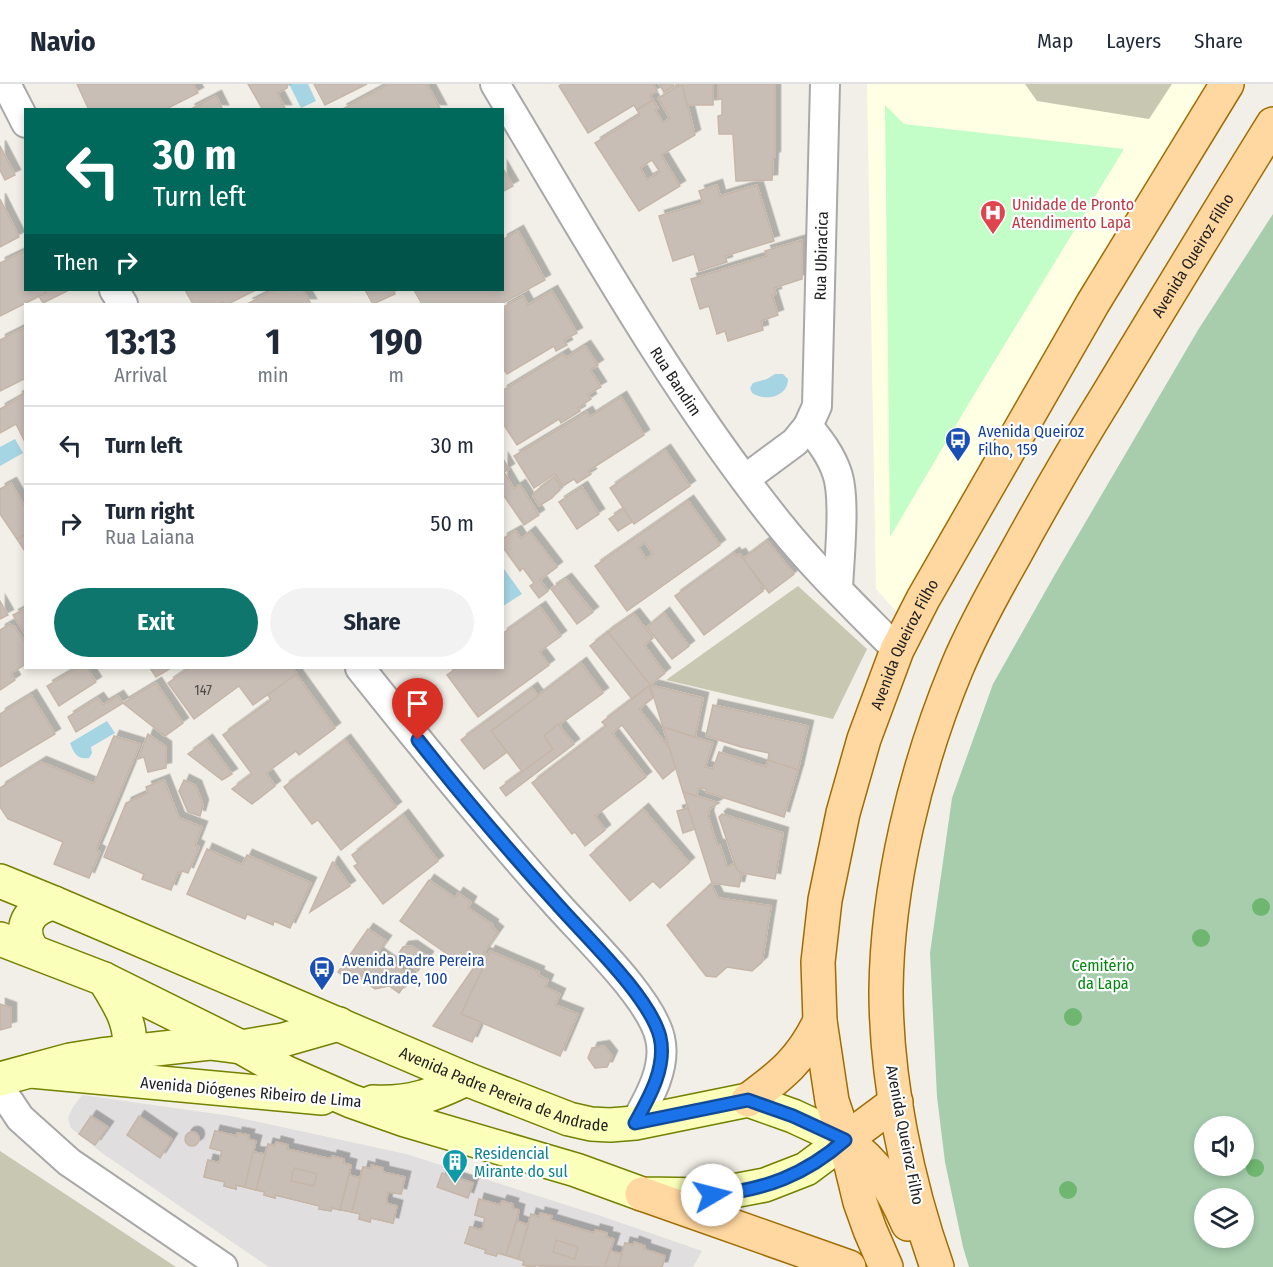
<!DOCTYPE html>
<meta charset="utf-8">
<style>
body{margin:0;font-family:"Fira Sans Condensed",sans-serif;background:#f2f2f3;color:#1f2937;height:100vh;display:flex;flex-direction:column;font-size:22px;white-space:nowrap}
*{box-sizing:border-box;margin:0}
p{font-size:20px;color:#747a83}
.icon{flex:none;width:33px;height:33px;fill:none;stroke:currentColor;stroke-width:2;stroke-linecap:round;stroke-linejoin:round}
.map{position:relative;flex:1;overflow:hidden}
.panel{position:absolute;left:24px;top:219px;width:480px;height:366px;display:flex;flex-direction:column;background:#fff;border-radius:0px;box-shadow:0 3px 9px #0003}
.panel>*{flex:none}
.hud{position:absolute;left:24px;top:24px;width:480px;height:183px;border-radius:0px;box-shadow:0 3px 9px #0003;background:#00695c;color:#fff;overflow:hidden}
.tools{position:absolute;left:1194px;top:1032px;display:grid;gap:12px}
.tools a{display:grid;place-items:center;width:60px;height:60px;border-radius:50%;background:#fff;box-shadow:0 3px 9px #0003;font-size:30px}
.pin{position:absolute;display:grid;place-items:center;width:51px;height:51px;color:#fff;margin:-62px -26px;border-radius:50% 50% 50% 0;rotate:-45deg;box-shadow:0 0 6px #0007}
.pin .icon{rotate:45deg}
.me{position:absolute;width:66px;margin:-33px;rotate:82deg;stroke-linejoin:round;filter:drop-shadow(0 0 4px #0008)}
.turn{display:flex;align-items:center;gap:21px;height:126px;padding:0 30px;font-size:27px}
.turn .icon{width:78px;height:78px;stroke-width:2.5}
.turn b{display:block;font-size:42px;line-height:51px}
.then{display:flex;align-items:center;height:57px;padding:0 30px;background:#0003;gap:12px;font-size:22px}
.eta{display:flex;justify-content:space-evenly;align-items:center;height:102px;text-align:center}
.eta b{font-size:36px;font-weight:700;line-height:42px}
.cta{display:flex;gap:12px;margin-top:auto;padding:12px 30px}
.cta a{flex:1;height:69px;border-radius:36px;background:#0f766e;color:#fff;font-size:24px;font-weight:700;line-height:69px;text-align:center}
.cta a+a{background:#f2f2f3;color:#1f2937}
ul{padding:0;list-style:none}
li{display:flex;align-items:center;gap:18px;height:78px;padding:0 30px;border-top:2px solid #e0e1e3}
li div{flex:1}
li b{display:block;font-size:22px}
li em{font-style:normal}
header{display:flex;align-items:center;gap:36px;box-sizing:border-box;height:84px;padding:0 30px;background:#fff;border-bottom:2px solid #e0e1e3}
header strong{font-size:28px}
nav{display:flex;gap:33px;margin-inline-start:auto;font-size:21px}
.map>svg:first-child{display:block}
</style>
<header>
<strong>Navio</strong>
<nav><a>Map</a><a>Layers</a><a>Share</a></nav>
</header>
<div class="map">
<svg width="1273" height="1183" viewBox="0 0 1273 1183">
<defs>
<filter id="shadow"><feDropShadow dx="5.5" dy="-5.5" stdDeviation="0" flood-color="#0004"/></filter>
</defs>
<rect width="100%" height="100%" fill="#f2efe8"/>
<path fill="#e0dede" d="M 82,1011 L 231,1032 L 406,1070 L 601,1132 L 702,1167 L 693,1183 L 269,1183 L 102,1069 L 71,1044 L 68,1034 L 73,1023 Z"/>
<path fill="#ffffe4" d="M 867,0 L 1207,0 L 1023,304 L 902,534 L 876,505 Z"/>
<g fill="#c8c8b2">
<path d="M 1025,0 L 1172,0 L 1149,35 L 1037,17 Z"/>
<path d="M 798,502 L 867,565 L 833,635 L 666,596 Z"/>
<path d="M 0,1067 L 176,1183 L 0,1183 Z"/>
</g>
<path fill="#a7cdad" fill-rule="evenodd" d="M 1273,130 L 1273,1183 L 969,1183 L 963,1163 L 945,1078 L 937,1013 L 930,869 L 952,714 L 993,600 L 1054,492 L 1198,246 ZM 1204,1042 L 1244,1042 L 1244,1082 L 1204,1082 ZM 1204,1114 L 1244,1114 L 1244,1154 L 1204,1154 Z"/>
<path fill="#c3fec8" d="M 885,21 L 904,40 L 1124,65 L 972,314 L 890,453 Z"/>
<g fill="#a5d4e3">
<path d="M 289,0 L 308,0 L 316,17 L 301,24 Z"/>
<path d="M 775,290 L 783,290 L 788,295 C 788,313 765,318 752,309 L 750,304 L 753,299 L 767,295 Z"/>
<path d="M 15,355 L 23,369 L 0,382 L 0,363 Z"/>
<path d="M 502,482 L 522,510 L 503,522 L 502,522 Z"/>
<path d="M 107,637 L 115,649 L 91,663 L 92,669 L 89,674 C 77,676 74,669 70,659 Z"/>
</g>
<g fill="#c8beb6" stroke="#c6b6a8" stroke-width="1.5" fill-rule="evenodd" filter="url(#shadow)">
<path d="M 77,0 L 193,0 L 198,9 L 164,26 L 89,26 Z"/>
<path d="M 248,0 L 288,0 L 287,4 L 277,9 L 286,26 L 263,26 Z"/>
<path d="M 314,0 L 367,0 L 325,21 Z"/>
<path d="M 389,0 L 427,0 L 441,26 L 341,26 Z"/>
<path d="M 562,0 L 653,0 L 657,7 L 650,11 L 653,16 L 637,26 L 634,21 L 588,49 L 559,2 Z"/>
<path d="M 659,0 L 673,0 L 674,2 L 664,8 Z"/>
<path d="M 682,0 L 695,51 L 661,71 L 680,102 L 639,127 L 595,59 L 640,31 L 637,26 L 653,16 L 658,24 L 655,26 L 663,39 L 670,34 L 658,14 ZM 652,76 L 660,88 L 647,96 L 640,84 Z"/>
<path d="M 682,0 L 713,0 L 713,21 L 687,21 Z"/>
<path d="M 718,0 L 775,0 L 775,73 L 773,73 L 772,96 L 736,97 L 733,50 L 719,50 L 718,32 L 722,31 L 722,15 L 718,15 Z"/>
<path d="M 216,12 L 223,26 L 189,26 Z"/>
<path d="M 0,62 L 15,91 L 5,96 L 0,86 Z"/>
<path d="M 502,83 L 513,102 L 502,108 Z"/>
<path d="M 717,101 L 720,112 L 757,101 L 774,157 L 725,172 L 727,178 L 699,187 L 694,170 L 673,177 L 659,132 L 703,119 L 699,107 Z"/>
<path d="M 0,115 L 19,153 L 0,163 Z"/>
<path d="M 518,147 L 545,196 L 501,220 L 422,220 L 414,206 L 502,206 L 502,156 Z"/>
<path d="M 802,156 L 802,195 L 774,204 L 776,210 L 772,211 L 778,231 L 761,237 L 763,246 L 728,257 L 725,247 L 717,250 L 709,222 L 700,225 L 691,195 L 767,172 L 765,167 Z"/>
<path d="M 25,167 L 26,206 L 44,206 L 46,209 L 0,232 L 0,179 Z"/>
<path d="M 44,206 L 69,206 L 43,219 L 39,212 L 46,209 Z"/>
<path d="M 185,206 L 256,206 L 228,220 L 224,220 L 223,218 L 218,220 L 193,220 Z"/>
<path d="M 275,206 L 303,206 L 311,220 L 247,220 Z"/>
<path d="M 365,206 L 393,206 L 395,210 L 373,220 Z"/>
<path d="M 552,207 L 577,249 L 564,256 L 567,261 L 556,267 L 554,262 L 507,290 L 502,283 L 502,224 L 523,212 L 528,221 Z"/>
<path d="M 26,243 L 26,294 L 0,307 L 0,256 Z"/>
<path d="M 585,262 L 598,281 L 590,286 L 601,303 L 588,310 L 591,315 L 578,324 L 580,327 L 561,339 L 559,335 L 517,361 L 502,338 L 502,307 L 563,270 L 566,274 Z"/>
<path d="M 26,308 L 26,358 L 25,358 L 16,340 L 0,349 L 0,325 L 18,315 L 17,313 Z"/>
<path d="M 621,313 L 644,351 L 588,387 L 591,390 L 577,399 L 574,395 L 563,402 L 555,390 L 534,404 L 514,372 L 587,328 L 590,333 Z"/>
<path d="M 665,366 L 690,402 L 634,440 L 610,404 Z"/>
<path d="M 503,375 L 509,385 L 504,388 L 514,405 L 520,401 L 539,431 L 524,441 L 502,409 Z"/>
<path d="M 554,393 L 560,400 L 560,405 L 552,414 L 539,422 L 533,412 L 535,408 Z"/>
<path d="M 11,399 L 26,425 L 26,450 L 17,455 L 0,430 L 0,405 Z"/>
<path d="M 582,403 L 599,430 L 577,445 L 559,418 Z"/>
<path d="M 688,417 L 720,461 L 627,527 L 595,482 ZM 645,458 L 653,470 L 646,475 L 638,463 Z"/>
<path d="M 624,425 L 632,438 L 618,447 L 609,435 Z"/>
<path d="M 516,447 L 521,455 L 530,448 L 557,483 L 540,496 L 548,507 L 539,514 L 530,502 L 534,499 L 523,484 L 520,487 L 502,462 L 502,455 Z"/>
<path d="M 26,450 L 26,469 L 17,455 Z"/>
<path d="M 767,457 L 794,490 L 769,509 L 743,475 Z"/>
<path d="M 734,469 L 736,472 L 740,470 L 763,502 L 760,504 L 763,507 L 704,551 L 675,512 Z"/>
<path d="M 566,495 L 593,528 L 577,540 L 551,505 Z"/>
<path d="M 0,517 L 8,531 L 0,535 Z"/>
<path d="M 540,523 L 561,552 L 539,568 L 549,581 L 478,633 L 447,591 L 457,584 L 502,584 L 502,550 Z"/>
<path d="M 26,524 L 26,551 L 13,531 Z"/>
<path d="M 664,529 L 689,562 L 672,575 L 647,543 Z"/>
<path d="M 634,530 L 653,554 L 644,561 L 665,589 L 650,601 L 608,548 Z"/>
<path d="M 10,540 L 12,543 L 14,542 L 26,560 L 26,580 L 11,589 L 15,596 L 0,606 L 0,546 Z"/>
<path d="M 608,548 L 650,601 L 632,615 L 590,562 Z"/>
<path d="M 581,579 L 603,609 L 544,652 L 553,665 L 523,689 L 491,647 Z"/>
<path d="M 78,584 L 87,584 L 96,598 L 59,622 L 47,602 Z"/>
<path d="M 150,584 L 171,584 L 156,593 Z"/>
<path d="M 190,584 L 293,584 L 297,590 L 253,621 L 239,602 L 194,635 L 168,599 Z"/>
<path d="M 296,590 L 335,644 L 299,671 L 296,667 L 266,689 L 275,702 L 252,720 L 232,705 L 252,690 L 223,651 L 271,616 L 268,611 Z"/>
<path d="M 156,599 L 183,639 L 165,652 L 123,619 Z"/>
<path d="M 650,601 L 703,614 L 695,653 L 663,643 Z"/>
<path d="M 649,602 L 653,614 L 639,625 L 669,664 L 676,684 L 663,695 L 622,641 L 612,649 L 646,693 L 595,732 L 605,746 L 585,762 L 575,748 L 572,750 L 532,699 L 606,642 L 602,638 Z"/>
<path d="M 532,604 L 538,612 L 491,647 L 507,668 L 484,685 L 461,656 Z"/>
<path d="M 31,611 L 55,650 L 0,683 L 0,630 Z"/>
<path d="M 118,612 L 123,619 L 76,648 L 68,633 L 98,614 L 103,621 Z"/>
<path d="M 713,621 L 808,642 L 798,686 L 768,676 L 769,669 L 741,663 L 706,652 Z"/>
<path d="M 558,640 L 574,660 L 506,712 L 500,704 L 553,665 L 544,652 Z"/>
<path d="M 663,643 L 713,659 L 705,683 L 713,685 L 719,668 L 766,683 L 768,676 L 798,686 L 784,733 L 706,708 L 706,705 L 699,704 L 696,712 L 683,708 Z"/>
<path d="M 148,650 L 166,663 L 166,684 L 148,688 L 144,673 L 138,675 Z"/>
<path d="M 114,652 L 140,660 L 96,766 L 100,768 L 89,794 L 54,780 L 63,758 L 8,735 L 0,723 L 0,704 L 41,678 L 94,700 Z"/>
<path d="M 207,656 L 232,690 L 222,696 L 188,670 Z"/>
<path d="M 345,656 L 396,723 L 341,766 L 318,736 L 312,740 L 284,703 Z"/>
<path d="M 164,696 L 179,734 L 202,743 L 195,761 L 199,763 L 188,789 L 182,787 L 181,789 L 178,788 L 171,806 L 142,795 L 144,790 L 104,773 L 126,719 L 148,709 L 146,703 Z"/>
<path d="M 184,696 L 196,702 L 203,721 L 200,732 L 188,728 L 179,707 Z"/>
<path d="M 683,708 L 719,719 L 710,724 L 708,732 L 717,761 L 720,761 L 727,783 L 734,780 L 737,786 L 742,789 L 739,803 L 712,799 Z"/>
<path d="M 688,724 L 695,745 L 683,749 L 677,727 Z"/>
<path d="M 643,725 L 689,779 L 660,804 L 653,797 L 630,817 L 590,771 Z"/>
<path d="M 722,730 L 783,749 L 775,795 L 742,789 L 737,786 L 719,733 Z"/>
<path d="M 403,731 L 438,777 L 383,820 L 354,782 L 358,780 L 352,771 Z"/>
<path d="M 207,765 L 242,781 L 247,771 L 311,799 L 290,844 L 274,837 L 273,841 L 247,830 L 245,835 L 187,810 Z"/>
<path d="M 333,778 L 350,802 L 310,828 L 332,779 Z"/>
<path d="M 429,796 L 455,814 L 458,809 L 471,818 L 468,824 L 493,841 L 492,843 L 498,848 L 475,881 L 468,877 L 464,883 L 461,881 L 459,883 L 444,873 L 447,870 L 400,837 Z"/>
<path d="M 711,800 L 718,814 L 771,822 L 762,878 L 752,887 L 727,883 L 716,893 L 706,892 L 667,841 Z"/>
<path d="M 368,845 L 386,857 L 355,900 L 338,888 Z"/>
<path d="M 412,862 L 428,873 L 418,887 L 397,872 L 403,863 Z"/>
<path d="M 490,867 L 539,888 L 538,891 L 548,896 L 545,903 L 560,910 L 555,921 L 578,930 L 560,972 L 461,930 Z"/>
<path d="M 378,869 L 411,893 L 399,909 L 389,902 L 375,905 L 360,894 Z"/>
<path d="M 484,869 L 489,871 L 461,930 L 481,938 L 472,958 L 433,942 Z"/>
<path d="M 0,920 L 11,924 L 11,943 L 0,946 Z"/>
<path d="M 604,962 L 612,972 L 607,983 L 595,984 L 588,974 L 592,964 Z"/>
<path d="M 91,1032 L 108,1043 L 95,1061 L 79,1050 Z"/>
<path d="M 139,1032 L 172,1055 L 160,1074 L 127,1051 Z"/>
<path d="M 215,1047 L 237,1052 L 237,1049 L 249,1051 L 248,1055 L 256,1057 L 253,1068 L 265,1070 L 268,1060 L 275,1062 L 276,1058 L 288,1061 L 287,1065 L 331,1075 L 332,1072 L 344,1075 L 343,1079 L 351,1081 L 349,1091 L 360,1094 L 363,1083 L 371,1085 L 371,1081 L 383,1084 L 383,1088 L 405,1093 L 401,1110 L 388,1108 L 386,1119 L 397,1122 L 393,1139 L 371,1134 L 370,1138 L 359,1135 L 360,1130 L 352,1128 L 332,1124 L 331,1127 L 319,1125 L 320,1122 L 275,1111 L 275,1114 L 264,1111 L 265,1108 L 256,1106 L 236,1101 L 236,1105 L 224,1102 L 225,1098 L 204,1093 L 208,1076 L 219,1079 L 222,1067 L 210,1064 Z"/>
<path d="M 215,1047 L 237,1052 L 237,1049 L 249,1051 L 248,1055 L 256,1057 L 245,1103 L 236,1101 L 236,1105 L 224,1102 L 225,1098 L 204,1093 L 208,1076 L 219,1079 L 222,1067 L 210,1064 Z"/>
<circle cx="192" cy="1055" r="7"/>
<path d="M 276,1058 L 288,1061 L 287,1065 L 331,1075 L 332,1072 L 344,1075 L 343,1079 L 351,1081 L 340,1126 L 332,1124 L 331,1127 L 319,1125 L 320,1122 L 275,1111 L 275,1114 L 264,1111 L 265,1108 L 256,1106 L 268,1060 L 275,1062 ZM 294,1084 L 317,1090 L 314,1102 L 291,1097 Z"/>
<path d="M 253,1068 L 265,1070 L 256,1106 L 245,1103 Z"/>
<path d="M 371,1081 L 383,1084 L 383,1088 L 405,1093 L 401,1110 L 388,1108 L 386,1119 L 397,1122 L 393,1139 L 371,1134 L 370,1138 L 359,1135 L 360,1130 L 352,1128 L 363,1083 L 371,1085 Z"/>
<path d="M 442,1089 L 473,1099 L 468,1114 L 437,1103 Z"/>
<path d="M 349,1091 L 360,1094 L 352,1128 L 340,1126 Z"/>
<path d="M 479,1115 L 500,1121 L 502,1117 L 513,1120 L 512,1124 L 519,1126 L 517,1137 L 528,1141 L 531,1130 L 539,1133 L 540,1129 L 552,1132 L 550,1136 L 594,1149 L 595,1146 L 607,1149 L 606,1153 L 614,1155 L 610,1167 L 622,1170 L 625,1159 L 633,1161 L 634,1158 L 645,1162 L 644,1165 L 665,1172 L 662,1183 L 543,1183 L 536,1181 L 535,1183 L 529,1183 L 523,1181 L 524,1177 L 518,1175 L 498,1169 L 496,1172 L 485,1169 L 486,1166 L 465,1159 L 470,1143 L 482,1146 L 485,1134 L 475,1131 Z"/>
<path d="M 479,1115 L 500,1121 L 502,1117 L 513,1120 L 512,1124 L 519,1126 L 506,1171 L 498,1169 L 496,1172 L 485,1169 L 486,1166 L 465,1159 L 470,1143 L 482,1146 L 485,1134 L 475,1131 Z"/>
<path d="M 540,1129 L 552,1132 L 550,1136 L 594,1149 L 595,1146 L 607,1149 L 606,1153 L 614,1155 L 605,1183 L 523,1181 L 524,1177 L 518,1175 L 528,1141 L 531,1130 L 539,1133 ZM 556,1156 L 578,1163 L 575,1175 L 553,1168 Z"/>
<path d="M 517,1137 L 528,1141 L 518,1175 L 506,1171 Z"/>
<path d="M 634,1158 L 645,1162 L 644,1165 L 665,1172 L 662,1183 L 618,1183 L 625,1159 L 633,1161 Z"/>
<path d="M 610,1167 L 622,1170 L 618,1183 L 605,1183 Z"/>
</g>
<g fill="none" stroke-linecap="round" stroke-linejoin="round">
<defs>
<g id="street">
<path d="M 6,0 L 26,39"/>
<path id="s1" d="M 495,0 C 585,149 670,304 779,440 C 815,485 857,525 897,566"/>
<path d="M 114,206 L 123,220"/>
<path d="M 808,342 C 820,357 831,371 837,389 C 846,414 839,477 838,505"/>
<path id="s2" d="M 745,395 L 795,358 L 808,342 L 817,322 L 825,0"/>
<path d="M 360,584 C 423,663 487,742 555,818 C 583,850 651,914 660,954 C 667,983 649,1014 635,1039"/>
<path d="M 0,1004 L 20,1034 L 69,1078 L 223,1183"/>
</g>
<g id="secondary">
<path id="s3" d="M 0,797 L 54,819 L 466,995 L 569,1035 L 591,1040 L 610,1041 L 635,1039 L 748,1016 L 793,1032 L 845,1056 L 806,1085 L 765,1101 L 712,1111 L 642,1110 L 576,1086 L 405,1036 L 351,1017 L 285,988 L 241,963 L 104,895 L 0,855"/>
<path d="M 33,867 C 17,844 28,825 54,819"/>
<path d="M 104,895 C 118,918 133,939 129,967"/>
<path d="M 31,987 L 322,1014"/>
<path d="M 0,995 L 70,976 L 101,971 L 210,959 L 241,963 L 283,956 L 339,940"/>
<path d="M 373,1018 C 411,1020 433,1011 466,995"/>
</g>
<g id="primary">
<path d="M 748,1016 C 782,991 801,976 820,937"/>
<path d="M 845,1056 C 878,1080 892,1104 908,1140"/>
<path d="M 845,1056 L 896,1018"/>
<path d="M 642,1110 L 849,1183"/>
<path id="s4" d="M 886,1183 L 870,1146 L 860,1118 L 845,1056 L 832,1017 L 820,937 L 818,878 L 825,816 L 843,729 L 864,655 L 897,566 L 923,515 L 1093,219 L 1227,0"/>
<path id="s5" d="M 937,1183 C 907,1099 886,996 886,907 C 887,801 916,683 956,586 C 972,547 992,511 1013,474 C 1043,419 1074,365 1107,312 C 1162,221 1217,130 1273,40"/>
</g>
</defs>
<use href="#street" stroke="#a8a8a8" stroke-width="32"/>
<use href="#secondary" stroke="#718100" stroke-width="36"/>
<use href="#primary" stroke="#9f6d00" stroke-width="36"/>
<use href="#street" stroke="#fff" stroke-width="28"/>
<use href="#secondary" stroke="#faffb9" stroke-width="33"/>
<use href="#primary" stroke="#ffd7a0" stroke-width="33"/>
</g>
<g fill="#6fb671">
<circle cx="1261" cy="823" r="9"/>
<circle cx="1201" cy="854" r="9"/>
<circle cx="1073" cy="933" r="9"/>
<circle cx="1255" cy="1084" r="9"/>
<circle cx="1068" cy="1106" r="9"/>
</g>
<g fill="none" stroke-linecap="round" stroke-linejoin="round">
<defs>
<path id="route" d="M 418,656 C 462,712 509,767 557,820 C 585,852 650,913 660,953 C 667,983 649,1014 635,1039 L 748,1016 L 793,1032 L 845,1056 C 805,1091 765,1106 712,1111"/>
</defs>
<use href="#route" stroke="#114b97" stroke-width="15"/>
<use href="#route" stroke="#1a73e8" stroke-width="10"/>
</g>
<defs>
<symbol id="hospital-pin" viewBox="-11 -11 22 30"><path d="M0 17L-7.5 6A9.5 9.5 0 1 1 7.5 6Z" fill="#e0444e" stroke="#fff"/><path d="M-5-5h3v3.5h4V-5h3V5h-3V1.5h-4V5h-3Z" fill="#fff"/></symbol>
<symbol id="bus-pin" viewBox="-11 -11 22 30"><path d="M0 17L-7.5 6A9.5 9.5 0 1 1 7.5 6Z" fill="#1a4fb4" stroke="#fff"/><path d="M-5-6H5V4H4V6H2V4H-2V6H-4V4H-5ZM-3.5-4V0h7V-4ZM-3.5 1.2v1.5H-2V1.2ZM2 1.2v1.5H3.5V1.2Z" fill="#fff"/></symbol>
<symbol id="building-pin" viewBox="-11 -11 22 30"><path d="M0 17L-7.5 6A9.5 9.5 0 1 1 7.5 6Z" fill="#0f9aa8" stroke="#fff"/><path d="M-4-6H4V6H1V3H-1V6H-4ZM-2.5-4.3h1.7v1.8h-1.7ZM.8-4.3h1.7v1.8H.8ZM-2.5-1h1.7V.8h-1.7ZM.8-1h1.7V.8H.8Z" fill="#fff"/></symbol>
</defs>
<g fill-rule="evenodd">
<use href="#hospital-pin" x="978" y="114" width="30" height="40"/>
<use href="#bus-pin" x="943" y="341" width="30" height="40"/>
<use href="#bus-pin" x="307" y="870" width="30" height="40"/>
<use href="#building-pin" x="440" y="1063" width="30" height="40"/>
</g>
<g text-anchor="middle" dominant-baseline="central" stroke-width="4.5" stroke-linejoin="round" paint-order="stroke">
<g font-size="14" fill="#4b4846">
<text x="203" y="606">147</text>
</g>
<g font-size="16" fill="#be3a42" stroke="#fff" text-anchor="start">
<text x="1012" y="120">Unidade de Pronto<tspan x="1012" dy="18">Atendimento Lapa</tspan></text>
</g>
<g font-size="16" fill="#212121" stroke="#fff">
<text stroke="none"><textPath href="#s5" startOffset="1090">Avenida Queiroz Filho</textPath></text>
<text stroke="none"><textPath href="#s2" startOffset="255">Rua Ubiracica</textPath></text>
<text stroke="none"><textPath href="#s1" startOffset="348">Rua Bandim</textPath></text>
<text stroke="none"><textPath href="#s4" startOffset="646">Avenida Queiroz Filho</textPath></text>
<text stroke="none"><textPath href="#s3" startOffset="546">Avenida Padre Pereira de Andrade</textPath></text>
<text transform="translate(251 1008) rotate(5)">Avenida Diógenes Ribeiro de Lima</text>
<text transform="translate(905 1051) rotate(79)">Avenida Queiroz Filho</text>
</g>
<g font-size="16" fill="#164399" stroke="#fff" text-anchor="start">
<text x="978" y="347">Avenida Queiroz<tspan x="978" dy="18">Filho, 159</tspan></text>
<text x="342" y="876">Avenida Padre Pereira<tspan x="342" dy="18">De Andrade, 100</tspan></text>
</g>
<g font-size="16" fill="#038710" stroke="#fff">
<text x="1103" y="881">Cemitério<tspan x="1103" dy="18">da Lapa</tspan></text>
</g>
<g font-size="16" fill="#0d838f" stroke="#fff" text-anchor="start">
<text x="474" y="1069">Residencial<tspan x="474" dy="18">Mirante do sul</tspan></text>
</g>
</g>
</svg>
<div class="tools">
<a><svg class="icon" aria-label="sound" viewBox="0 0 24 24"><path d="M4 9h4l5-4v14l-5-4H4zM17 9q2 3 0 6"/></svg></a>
<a><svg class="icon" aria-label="layers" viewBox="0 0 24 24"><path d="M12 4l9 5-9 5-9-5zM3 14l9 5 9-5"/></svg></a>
</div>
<div class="pin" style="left:418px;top:656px;background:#d93025"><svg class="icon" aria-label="arrive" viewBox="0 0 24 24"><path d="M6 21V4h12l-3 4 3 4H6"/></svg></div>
<svg class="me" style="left:712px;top:1111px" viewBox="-20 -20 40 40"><circle r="19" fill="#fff"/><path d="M0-13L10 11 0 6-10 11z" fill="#1a73e8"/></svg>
<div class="hud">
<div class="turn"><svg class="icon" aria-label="left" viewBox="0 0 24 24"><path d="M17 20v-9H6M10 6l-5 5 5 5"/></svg><div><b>30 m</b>Turn left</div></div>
<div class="then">Then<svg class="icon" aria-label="right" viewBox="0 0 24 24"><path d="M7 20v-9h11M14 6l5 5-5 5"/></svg></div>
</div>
<section class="panel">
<div class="eta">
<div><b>13:13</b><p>Arrival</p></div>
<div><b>1</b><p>min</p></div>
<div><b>190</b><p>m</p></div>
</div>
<ul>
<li><svg class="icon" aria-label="left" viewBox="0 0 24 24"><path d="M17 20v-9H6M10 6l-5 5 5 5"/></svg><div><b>Turn left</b></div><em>30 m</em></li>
<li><svg class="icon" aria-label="right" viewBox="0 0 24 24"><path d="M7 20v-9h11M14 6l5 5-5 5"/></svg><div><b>Turn right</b><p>Rua Laiana</p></div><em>50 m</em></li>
</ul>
<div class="cta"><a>Exit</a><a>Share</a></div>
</section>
</div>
